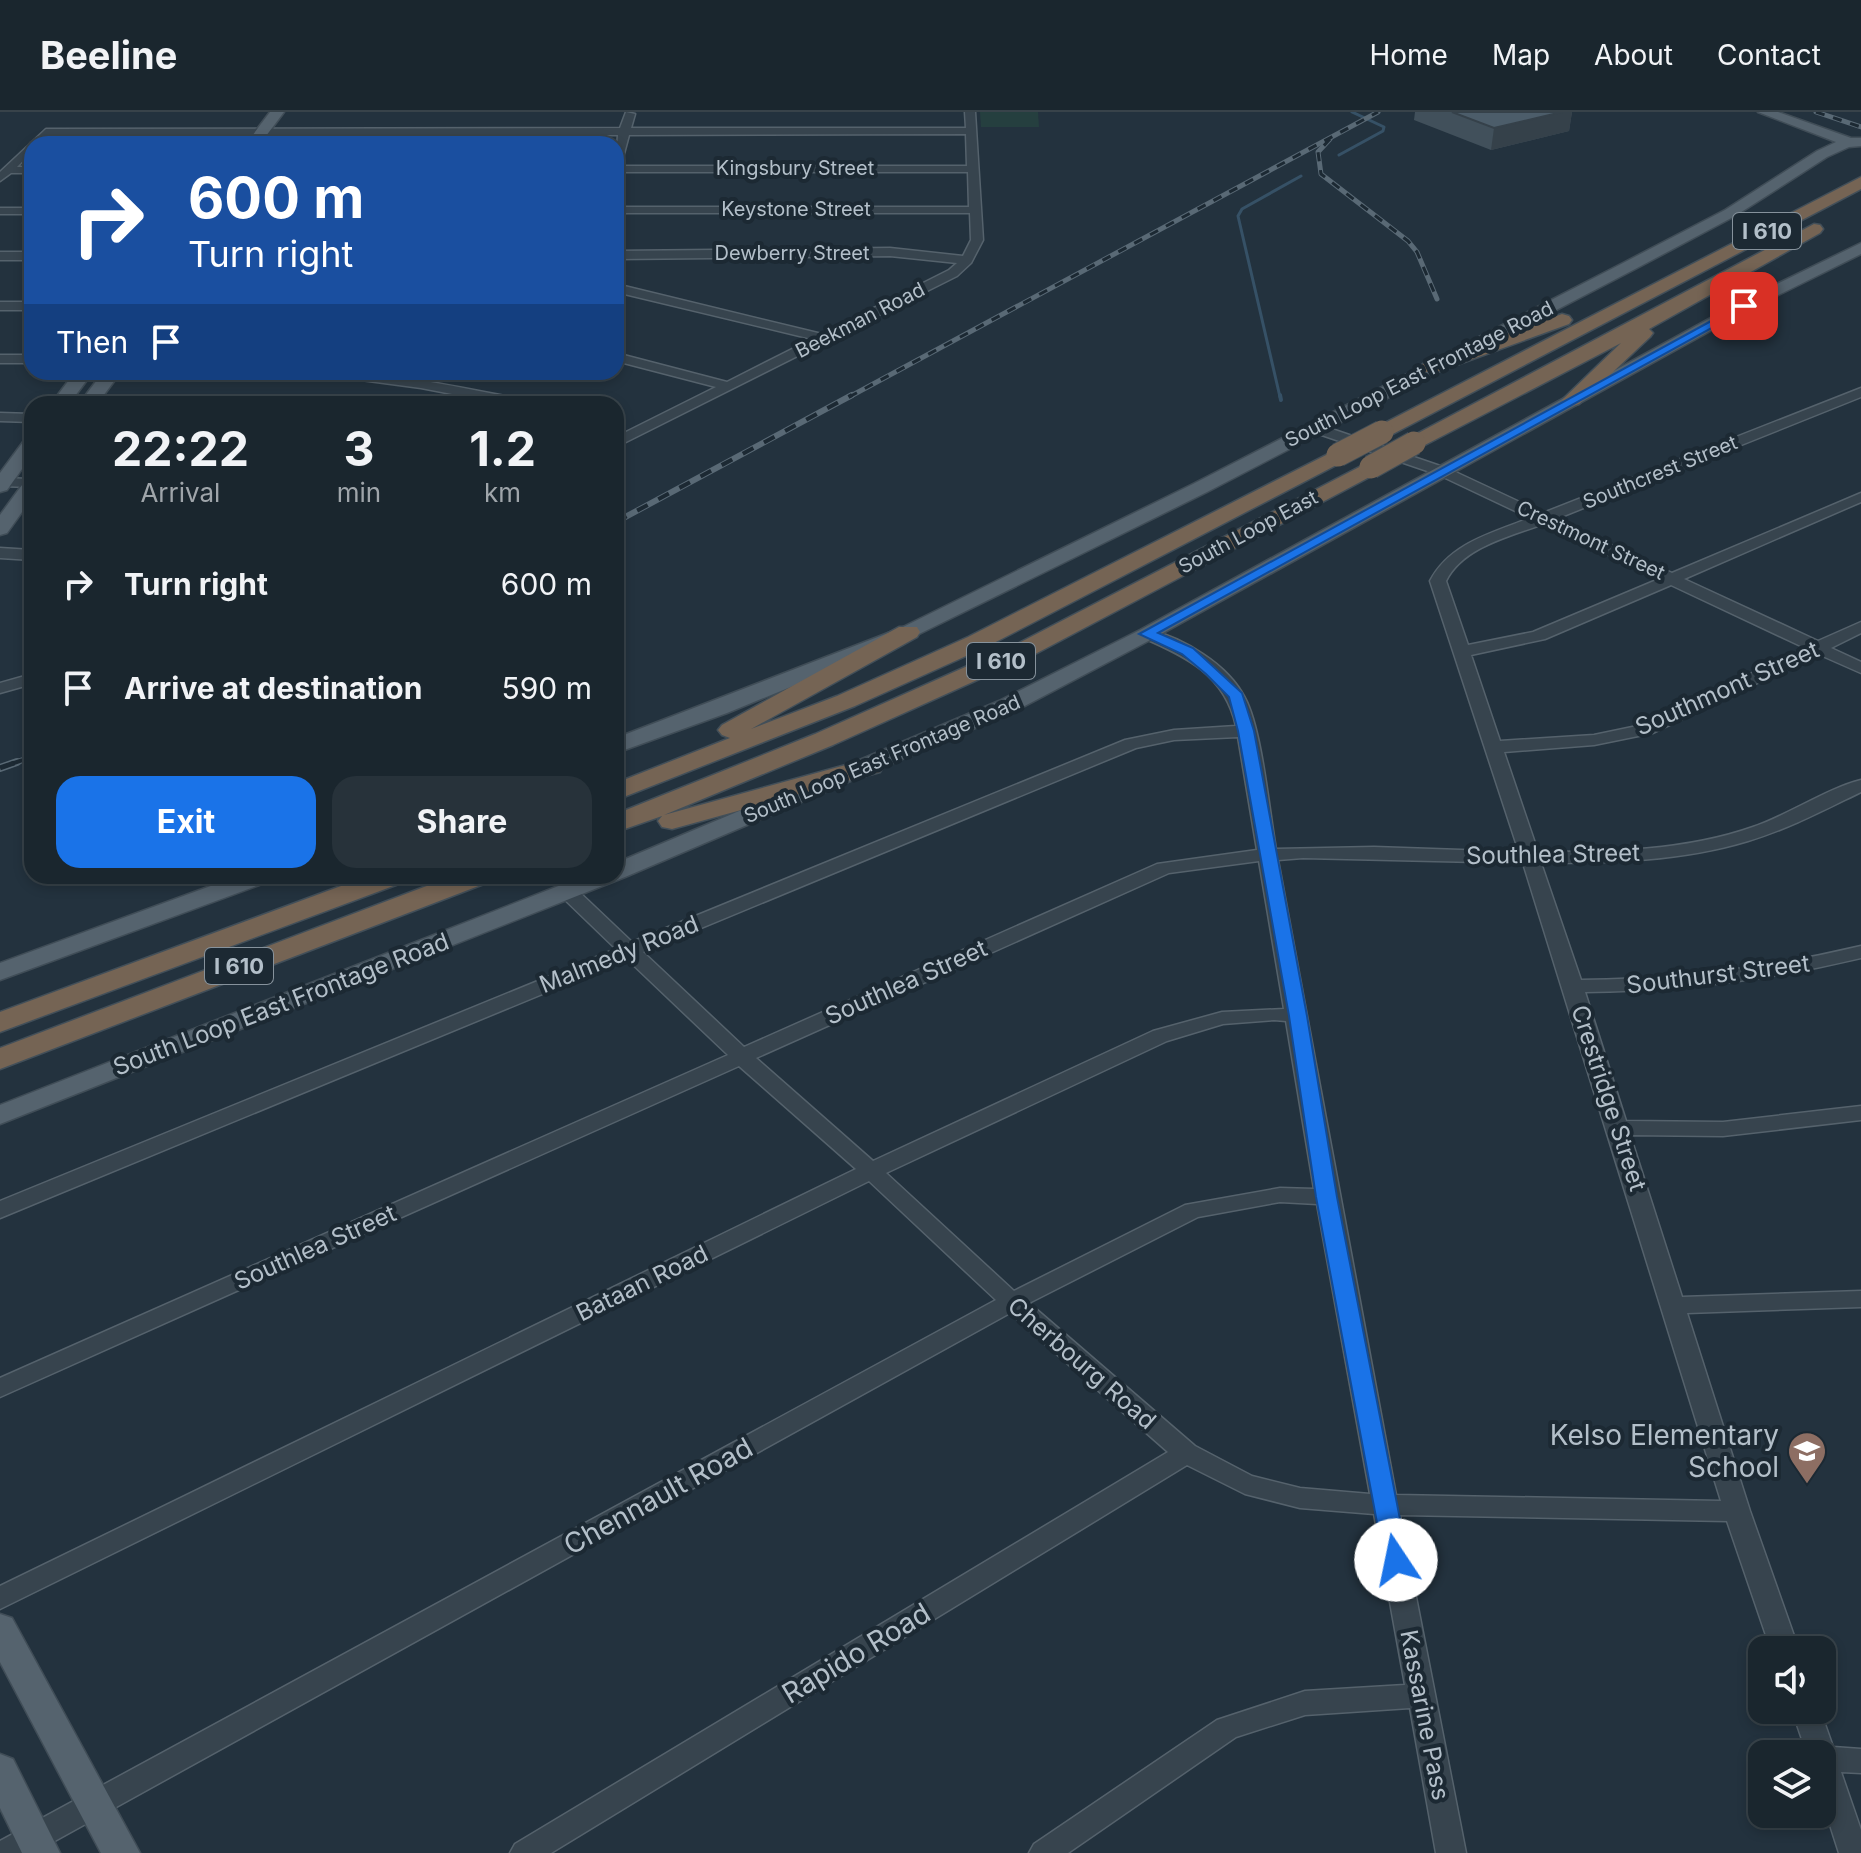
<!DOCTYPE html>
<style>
body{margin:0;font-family:Inter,sans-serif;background:#27323a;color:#f1f3f6;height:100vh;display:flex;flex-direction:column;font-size:30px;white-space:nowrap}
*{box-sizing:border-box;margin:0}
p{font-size:26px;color:#9fa5aa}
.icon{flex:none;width:44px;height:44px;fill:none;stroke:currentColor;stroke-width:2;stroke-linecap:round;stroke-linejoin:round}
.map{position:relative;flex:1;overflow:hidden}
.side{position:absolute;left:24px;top:284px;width:600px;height:488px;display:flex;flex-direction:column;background:#1a262e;border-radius:24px;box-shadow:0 4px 12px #0003,0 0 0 2px #38434a}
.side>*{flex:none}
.banner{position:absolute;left:24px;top:24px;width:600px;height:244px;border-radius:24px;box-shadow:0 4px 12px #0003,0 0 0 2px #38434a;background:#1a4fa0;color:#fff;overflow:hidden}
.buttons{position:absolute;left:1748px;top:1524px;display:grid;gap:16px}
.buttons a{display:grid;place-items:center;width:88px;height:88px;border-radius:16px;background:#1a262e;box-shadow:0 4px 12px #0003,0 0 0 2px #38434a;font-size:40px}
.pin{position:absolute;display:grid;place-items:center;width:68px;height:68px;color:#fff;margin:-34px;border-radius:16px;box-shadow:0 4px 12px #0006}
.me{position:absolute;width:88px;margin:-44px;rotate:349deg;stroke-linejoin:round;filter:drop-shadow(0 0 6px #0008)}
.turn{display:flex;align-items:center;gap:28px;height:168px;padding:0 32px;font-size:36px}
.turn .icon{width:104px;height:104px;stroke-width:2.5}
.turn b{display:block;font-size:56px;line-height:68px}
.then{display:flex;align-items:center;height:76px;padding:0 32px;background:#0003;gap:16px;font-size:30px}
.eta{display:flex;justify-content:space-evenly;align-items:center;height:136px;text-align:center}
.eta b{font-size:48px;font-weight:700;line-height:56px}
.action{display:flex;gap:16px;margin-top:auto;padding:16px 32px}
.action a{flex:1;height:92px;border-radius:24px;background:#1a73e8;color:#fff;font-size:32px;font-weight:700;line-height:92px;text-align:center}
.action a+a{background:#27323a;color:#f1f3f6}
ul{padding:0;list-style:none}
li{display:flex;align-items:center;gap:24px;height:104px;padding:0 32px}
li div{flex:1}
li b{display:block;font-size:30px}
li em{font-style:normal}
header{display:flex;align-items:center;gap:48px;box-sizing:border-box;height:112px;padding:0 40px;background:#1a262e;border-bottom:2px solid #38434a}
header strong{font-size:38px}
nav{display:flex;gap:44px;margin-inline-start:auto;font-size:28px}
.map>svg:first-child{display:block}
</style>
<header>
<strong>Beeline</strong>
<nav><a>Home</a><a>Map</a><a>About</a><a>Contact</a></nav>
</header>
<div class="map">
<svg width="1861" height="1741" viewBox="0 0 1861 1741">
<rect width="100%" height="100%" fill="#23323e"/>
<path fill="#253f3f" d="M 980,0 L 1038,0 L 1039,15 L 981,15 Z"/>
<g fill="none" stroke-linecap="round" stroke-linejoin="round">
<g stroke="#365166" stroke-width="3">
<path d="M 1339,43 L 1383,19 L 1384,15 L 1352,0"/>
<path d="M 1280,285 L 1238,104 L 1242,97 L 1301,64"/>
</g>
<path stroke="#365166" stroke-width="4" d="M 1280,283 L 1281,288"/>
<defs>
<g id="minor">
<path d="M 626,0 L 635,2 L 631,16 L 966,16 L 965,0 L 975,0 L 983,128 L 971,151 L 957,164 L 616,335 L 616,325 L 716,275 L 616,249 L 616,241 L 727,270 L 812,227 L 616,180 L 616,172 L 822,222 L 949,158 L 957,151 L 890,144 L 616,147 L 616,139 L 890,136 L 963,144 L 971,128 L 970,101 L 616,101 L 616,95 L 969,95 L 968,60 L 616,60 L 616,54 L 967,54 L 966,22 L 629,23 L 622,49 L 616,52 L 618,23 L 49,23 L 39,32 L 32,32 L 32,39 L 17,55 L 32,55 L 32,61 L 11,61 L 0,69 L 0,60 L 46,17 L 620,16 Z"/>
<rect x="0" y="96" width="32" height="6"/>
<rect x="0" y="140" width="32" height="8"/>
<rect x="0" y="190" width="32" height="8"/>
<rect x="0" y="243" width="32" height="8"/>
<path d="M 324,260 C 392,260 458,275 525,288 L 532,292 L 504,292 L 421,276 L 331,264 Z"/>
<path d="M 1861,276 L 1861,285 L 1556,407 L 1672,461 L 1861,381 L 1861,390 L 1684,467 L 1818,529 L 1861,510 L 1861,521 L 1831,536 L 1861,550 L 1861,561 L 1818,542 L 1653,621 L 1594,633 L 1504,640 L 1538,740 C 1609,740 1685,739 1753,715 C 1788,703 1828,676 1861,668 L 1861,680 C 1824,698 1788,717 1748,729 C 1682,749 1610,751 1541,751 L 1581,868 C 1676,867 1769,856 1861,834 L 1861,846 C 1770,868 1678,879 1585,880 L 1626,1009 L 1723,1010 L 1861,994 L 1861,1008 L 1723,1024 L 1630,1023 L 1682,1185 L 1861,1179 L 1861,1195 L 1687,1201 L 1750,1399 L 1799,1538 L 1771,1538 L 1727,1409 L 1400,1403 L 1466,1741 L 1436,1741 L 1410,1596 L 1305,1603 L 1236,1625 L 1068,1741 L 1029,1741 L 1034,1732 L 1217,1608 L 1305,1579 L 1405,1573 L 1374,1402 L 1300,1396 L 1245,1382 L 1187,1353 L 551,1741 L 510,1741 L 515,1732 L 1168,1340 L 1010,1201 L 33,1741 L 0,1741 L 0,1729 L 996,1188 L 869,1069 L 0,1497 L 0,1474 L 856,1057 L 739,954 L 0,1285 L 0,1266 L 728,943 L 627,847 L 0,1106 L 0,1089 L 616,837 L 561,784 L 558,780 L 561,776 L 575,776 L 632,830 L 1125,628 L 1174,618 L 1236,614 C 1225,563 1186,544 1141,525 L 1141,519 L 1147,517 C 1183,526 1228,552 1245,586 C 1262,618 1269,698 1276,737 L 1374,735 L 1519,740 L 1430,469 C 1450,431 1492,421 1530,406 L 1439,363 L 1310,319 L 1310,313 L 1320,313 L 1449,357 L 1543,401 ZM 1543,412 L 1659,467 L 1533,520 L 1468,533 L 1446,469 C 1463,435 1509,425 1543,412 ZM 1671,473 L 1805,536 L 1642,613 L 1594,623 L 1500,629 L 1471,543 L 1545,527 ZM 1238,625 L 1257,738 L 1157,752 L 744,935 L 643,840 L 1136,636 L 1174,628 ZM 1303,746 L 1523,751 L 1721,1389 L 1396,1383 L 1278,748 ZM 1259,749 L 1284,897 L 1222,900 L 1153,919 L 873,1049 L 756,946 L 1169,761 ZM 1274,908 L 1286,909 L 1314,1077 L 1280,1076 L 1185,1093 L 1014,1179 L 886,1061 L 1167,929 L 1223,912 ZM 1280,1090 L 1317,1092 L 1370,1382 L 1300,1376 L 1252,1364 L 1195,1334 L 1029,1191 L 1198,1105 Z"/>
<path d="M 0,301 L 32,302 L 32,310 L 0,309 Z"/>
<path d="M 0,366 L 32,367 L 32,375 L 0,374 Z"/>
<path d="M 0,436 L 32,438 L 32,448 L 0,446 Z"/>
<path d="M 32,562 L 32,572 L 0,581 L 0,571 Z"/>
<path d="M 1792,1598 L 1820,1598 L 1833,1635 L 1861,1637 L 1861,1661 L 1841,1660 L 1861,1718 L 1861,1741 L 1839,1741 L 1822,1688 L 1822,1642 L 1807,1642 Z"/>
</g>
<g id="major">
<path d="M 270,0 L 284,0 L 260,32 L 246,32 Z"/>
<path d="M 1758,0 L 1778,0 L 1851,26 L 1861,26 L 1861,34 L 1849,35 L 1827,45 L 1735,104 L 1637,156 L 1207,380 L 915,524 L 727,601 L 616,641 L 616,626 L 901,516 L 1193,372 L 1625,150 L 1725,98 L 1817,39 L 1836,30 Z"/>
<path d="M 1861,131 L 1861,142 L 1750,197 L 1154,526 L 1015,599 L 625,765 L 0,1012 L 0,993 L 584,764 L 616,764 L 616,751 L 999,589 L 1140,518 L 1738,191 Z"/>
<path d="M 75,260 L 93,260 L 69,292 L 51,292 Z"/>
<path d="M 103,260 L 121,260 L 97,292 L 79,292 Z"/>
<path d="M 32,324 L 32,343 L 7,378 L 0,380 L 0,361 L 26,326 Z"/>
<path d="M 32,367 L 32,386 L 7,421 L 0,423 L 0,403 L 25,369 Z"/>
<path d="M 238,764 L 273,764 L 270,769 L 0,868 L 0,851 Z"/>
<path d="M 0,1502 L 12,1506 L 140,1741 L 101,1741 L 0,1550 Z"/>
<path d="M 0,1642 L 13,1647 L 60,1741 L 22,1741 L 0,1696 Z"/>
</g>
<g id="highway">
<path d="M 1861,65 L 1861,77 L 1389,324 L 1382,326 L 1371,320 L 1375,316 Z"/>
<path d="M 1814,112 L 1820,113 L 1823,117 L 1820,121 L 1649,217 L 1653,221 L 1650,225 L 1579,292 L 1572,294 L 1562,288 L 1621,231 L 1421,335 L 1407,335 L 1403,331 L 1407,327 Z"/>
<path d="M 1562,202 L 1569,204 L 1572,208 L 1569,212 L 1437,260 L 1423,260 L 1420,256 L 1423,252 Z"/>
<path d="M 1338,337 L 1346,338 L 1349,343 L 1346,348 L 986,535 L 855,594 L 616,688 L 616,671 L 730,626 L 722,623 L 718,618 L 722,613 L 899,515 L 917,515 L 920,520 L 917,525 L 751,617 L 837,584 L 968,525 Z"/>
<path d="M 1371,349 L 1382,355 L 1379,360 L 1037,541 L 833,633 L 664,703 L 871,646 L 880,648 L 884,654 L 880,660 L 672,717 L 662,715 L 658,709 L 662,704 L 616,720 L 616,702 L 815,622 L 1019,531 Z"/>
<path d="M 368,764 L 408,764 L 404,770 L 0,920 L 0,900 Z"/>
<path d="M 453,764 L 493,764 L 489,770 L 0,957 L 0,936 Z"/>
</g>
</defs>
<use href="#minor" stroke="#55626c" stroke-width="3"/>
<use href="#major" stroke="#404d57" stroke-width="3"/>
<use href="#highway" stroke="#424f59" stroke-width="3"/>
<use href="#minor" fill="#37444e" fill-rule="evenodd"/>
<use href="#major" fill="#55636e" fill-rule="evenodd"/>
<use href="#highway" fill="#756454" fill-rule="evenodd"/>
<defs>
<g id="rail-far2">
<path d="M 1816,0 L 1861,15"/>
<path d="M 1330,27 L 1318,40 L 1321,62 L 1408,129 L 1417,140 L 1437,187"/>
<path d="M 849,285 L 1378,0"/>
</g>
<g id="rail-far1">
<path d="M 616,410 L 852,283"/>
<path d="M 11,652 L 32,645"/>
</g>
<path id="rail" d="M 0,656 L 17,650"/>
</defs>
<use href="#rail-far2" stroke="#596975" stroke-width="5"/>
<use href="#rail-far1" stroke="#596975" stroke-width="6"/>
<use href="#rail" stroke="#596975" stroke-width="8"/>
<use href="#rail-far2" stroke="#1c2933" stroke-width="3" stroke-dasharray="9" stroke-linecap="butt"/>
<use href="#rail-far1" stroke="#1c2933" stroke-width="4" stroke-dasharray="12" stroke-linecap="butt"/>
<use href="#rail" stroke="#1c2933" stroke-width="5" stroke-dasharray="15" stroke-linecap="butt"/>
<defs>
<g id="highway-bridge">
<path d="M 1338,343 L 1382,320"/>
<path d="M 1371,355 L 1414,331"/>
</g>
</defs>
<use href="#highway-bridge" stroke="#424f59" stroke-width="25" stroke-linecap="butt"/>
<use href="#highway-bridge" stroke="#756454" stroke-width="23"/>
</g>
<path fill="#41505b" d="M 1415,0 L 1572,0 L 1569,19 L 1491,38 L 1414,8 Z"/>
<path fill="#35414a" d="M 1562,0 L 1572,0 L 1569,19 L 1491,38 L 1494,16 Z"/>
<path fill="#4c5d6a" stroke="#35414a" stroke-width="2" d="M 1452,0 L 1562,0 L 1494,16 Z"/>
<path fill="#1a73e8" stroke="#114b97" stroke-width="2" d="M 1744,191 L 1750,194 L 1748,196 L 1158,521 L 1193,536 L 1242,581 L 1254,619 L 1307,904 L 1337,1085 L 1408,1448 L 1405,1454 L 1396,1457 L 1388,1454 L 1384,1448 L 1316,1085 L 1289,904 L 1238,619 L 1229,585 L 1206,562 L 1182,542 L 1139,522 Z"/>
<defs>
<symbol id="school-pin" viewBox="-11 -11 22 30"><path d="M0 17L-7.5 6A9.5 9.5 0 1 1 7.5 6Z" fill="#8d6e63" stroke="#1c2933"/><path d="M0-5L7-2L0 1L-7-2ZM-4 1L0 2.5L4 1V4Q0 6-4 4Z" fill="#fff"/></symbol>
</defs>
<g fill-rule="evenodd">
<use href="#school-pin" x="1785" y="1317" width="44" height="60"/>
</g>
<g text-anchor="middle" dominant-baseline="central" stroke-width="8" stroke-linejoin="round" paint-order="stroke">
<g font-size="20" fill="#b3bfc9" stroke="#1c2933">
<text x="795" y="56">Kingsbury Street</text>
<text x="796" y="97">Keystone Street</text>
<text x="792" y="141">Dewberry Street</text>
<text transform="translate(860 208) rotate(-27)">Beekman Road</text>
<text transform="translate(1419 262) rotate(-27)">South Loop East Frontage Road</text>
<text transform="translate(1660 360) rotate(-22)">Southcrest Street</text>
<text transform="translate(1248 420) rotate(-28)">South Loop East</text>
<text transform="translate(1591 428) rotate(25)">Crestmont Street</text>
<text transform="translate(882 647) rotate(-23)">South Loop East Frontage Road</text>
</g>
<g fill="#1c2933" stroke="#86929c" stroke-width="2">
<rect x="1733" y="101" width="68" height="36" rx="6"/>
<rect x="967" y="531" width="68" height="36" rx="6"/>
<rect x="205" y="836" width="68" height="36" rx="6"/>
</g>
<g font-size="22" font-weight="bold" fill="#b3bfc9">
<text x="1767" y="119">I 610</text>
<text x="1001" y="549">I 610</text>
<text x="239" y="854">I 610</text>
</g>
<g font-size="24" fill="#b3bfc9" stroke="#1c2933">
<text transform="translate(1727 576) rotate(-24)">Southmont Street</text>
<text transform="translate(1553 742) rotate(-1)">Southlea Street</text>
<text transform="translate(619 842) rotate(-22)">Malmedy Road</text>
<text transform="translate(1718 862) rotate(-7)">Southurst Street</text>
<text transform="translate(906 870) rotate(-24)">Southlea Street</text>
<text transform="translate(281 892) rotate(-21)">South Loop East Frontage Road</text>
<text transform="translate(1609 986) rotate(72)">Crestridge Street</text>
<text transform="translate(315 1135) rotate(-24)">Southlea Street</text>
<text transform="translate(642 1171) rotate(-26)">Bataan Road</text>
<text transform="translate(1082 1251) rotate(41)">Cherbourg Road</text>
<text transform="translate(1425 1603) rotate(79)">Kassarine Pass</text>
</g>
<g font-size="28" fill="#b3bfc9" stroke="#1c2933" text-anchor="end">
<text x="1779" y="1323">Kelso Elementary<tspan x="1779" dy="32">School</tspan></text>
</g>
<g font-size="28" fill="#b3bfc9" stroke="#1c2933">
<text transform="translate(658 1384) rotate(-29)">Chennault Road</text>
<text transform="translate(856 1541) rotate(-31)">Rapido Road</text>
</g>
</g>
</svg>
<div class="buttons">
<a><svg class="icon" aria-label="sound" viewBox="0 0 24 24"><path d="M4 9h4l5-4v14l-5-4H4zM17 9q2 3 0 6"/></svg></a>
<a><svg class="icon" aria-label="layers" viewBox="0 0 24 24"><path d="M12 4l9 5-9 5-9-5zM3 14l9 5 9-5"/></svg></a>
</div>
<div class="pin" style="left:1744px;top:194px;background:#d93025"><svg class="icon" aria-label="arrive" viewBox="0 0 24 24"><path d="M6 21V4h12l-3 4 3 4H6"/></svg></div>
<svg class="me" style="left:1396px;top:1448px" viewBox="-20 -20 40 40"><circle r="19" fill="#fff"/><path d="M0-13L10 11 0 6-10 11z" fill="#1a73e8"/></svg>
<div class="banner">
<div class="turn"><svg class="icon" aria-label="right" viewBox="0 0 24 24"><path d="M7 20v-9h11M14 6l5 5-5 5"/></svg><div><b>600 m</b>Turn right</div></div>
<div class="then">Then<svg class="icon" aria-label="arrive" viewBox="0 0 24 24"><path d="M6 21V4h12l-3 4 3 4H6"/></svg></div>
</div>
<section class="side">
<div class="eta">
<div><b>22:22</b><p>Arrival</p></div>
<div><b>3</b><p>min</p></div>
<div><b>1.2</b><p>km</p></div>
</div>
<ul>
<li><svg class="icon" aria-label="right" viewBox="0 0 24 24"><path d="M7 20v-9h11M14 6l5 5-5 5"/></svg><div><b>Turn right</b></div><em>600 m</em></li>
<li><svg class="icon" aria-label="arrive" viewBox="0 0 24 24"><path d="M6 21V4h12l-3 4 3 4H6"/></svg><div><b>Arrive at destination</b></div><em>590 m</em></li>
</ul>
<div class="action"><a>Exit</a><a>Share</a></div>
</section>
</div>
